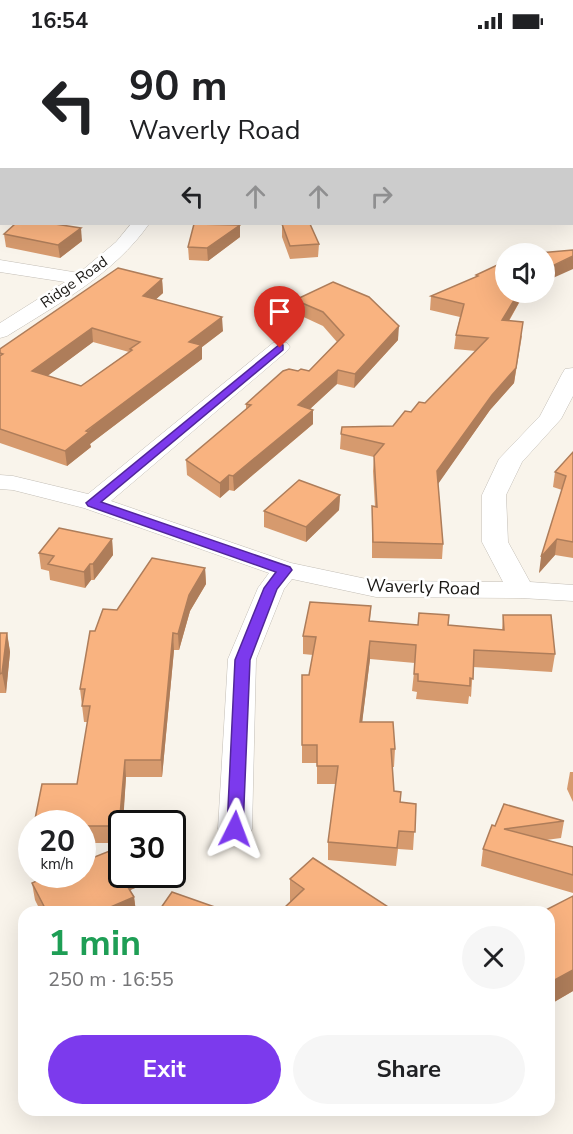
<!DOCTYPE html>
<meta charset="utf-8">
<style>
body{margin:0;font-family:"Nunito Sans",sans-serif;background:#f6f6f6;color:#202124;height:100vh;display:flex;flex-direction:column;font-size:22px;white-space:nowrap}
*{box-sizing:border-box;margin:0}
p{font-size:20px;color:#757577}
.icon{flex:none;width:33px;height:33px;fill:none;stroke:currentColor;stroke-width:2;stroke-linecap:round;stroke-linejoin:round}
.map{position:relative;flex:1;overflow:hidden}
.panel{position:absolute;left:18px;top:864px;width:537px;height:210px;display:flex;flex-direction:column;background:#fff;border-radius:18px;box-shadow:0 6px 24px #0002}
.panel>*{flex:none}
.hud{position:absolute;left:0px;top:0px;width:573px;height:183px;box-shadow:0 6px 24px #0002;background:#fff;color:#202124;overflow:hidden}
.buttons{position:absolute;left:495px;top:201px;display:grid;gap:12px}
.buttons a{display:grid;place-items:center;width:60px;height:60px;border-radius:50%;background:#fff;box-shadow:0 6px 24px #0002;font-size:30px}
.speed{position:absolute;left:18px;top:768px;display:flex;gap:12px;font-size:30px;font-weight:700;text-align:center}
.speed>*{display:grid;place-content:center;width:78px;height:78px;border-radius:50%;background:#fff;box-shadow:0 6px 24px #0002;line-height:1}
.speed small{font-size:15px;font-weight:400}
.speed .limit{border:3px solid #111;border-radius:9px;background:#fff;color:#111}
.pin{position:absolute;display:grid;place-items:center;width:51px;height:51px;color:#fff;margin:-62px -26px;border-radius:50% 50% 50% 0;rotate:-45deg;box-shadow:0 0 6px #0007}
.pin .icon{rotate:45deg}
.me{position:absolute;width:66px;margin:-33px;rotate:3deg;stroke-linejoin:round;filter:drop-shadow(0 0 4px #0008)}
.turn{display:flex;align-items:center;gap:21px;height:126px;padding:0 30px;font-size:27px}
.turn .icon{width:78px;height:78px;stroke-width:2.5}
.turn b{display:block;font-size:42px;line-height:51px}
.lanes{display:flex;align-items:center;height:57px;padding:0 30px;background:#0003;justify-content:center;gap:30px;direction:ltr}
.lanes .off{opacity:.35}
.round{display:grid;place-items:center;flex:none;width:63px;height:63px;border-radius:32px;background:#f6f6f6}
.head{display:flex;align-items:center;justify-content:space-between;height:102px;padding:0 30px}
h1{font-size:36px;font-weight:700;line-height:45px;color:#1e9e55}
.cta{display:flex;gap:12px;margin-top:auto;padding:12px 30px}
.cta a{flex:1;height:69px;border-radius:36px;background:#7c3aed;color:#fff;font-size:24px;font-weight:700;line-height:69px;text-align:center}
.cta a+a{background:#f6f6f6;color:#202124}
.status{display:flex;justify-content:space-between;align-items:center;height:42px;padding:0 30px;background:#fff;direction:ltr}
.status svg{height:16px;fill:currentColor}
.map>svg:first-child{display:block}
</style>
<div class="status"><b>16:54</b><svg viewBox="0 0 49 12"><path d="M0 12V9h3v3zM5 12V6h3v6zM10 12V3h3v9zM15 12V0h3v12zM26 1h20v11H26zM47 4h2v5h-2z"/></svg></div>
<div class="map">
<svg width="573" height="1092" viewBox="0 0 573 1092">
<rect width="100%" height="100%" fill="#f9f4eb"/>
<g fill="none" stroke-linecap="round" stroke-linejoin="round">
<defs>
<path id="lane" d="M 26,0 L 25,2 L 14,2 Z"/>
<g id="street">
<path d="M 117,0 L 131,0 L 116,2 Z"/>
<rect x="572" y="132" width="1" height="10"/>
<path d="M 131,182 L 149,182 C 114,232 58,262 7,294 L 0,296 L 0,281 L 65,240 L 0,230 L 0,218 L 79,231 L 116,200 Z"/>
<path d="M 280,299 L 287,301 L 290,305 L 287,309 L 111,459 L 291,521 L 376,539 L 503,540 L 482,500 L 482,453 L 499,417 L 540,374 L 562,332 L 565,327 L 573,326 L 573,354 L 561,377 L 522,420 L 506,453 L 508,500 L 530,540 L 573,543 L 573,559 L 521,556 L 376,555 L 292,537 L 284,547 L 256,617 L 252,787 L 247,796 L 235,799 L 223,796 L 218,787 L 228,617 L 258,546 L 269,531 L 84,466 L 13,448 L 0,447 L 0,433 L 13,434 L 88,452 L 273,301 Z"/>
</g>
</defs>
<use href="#lane" stroke="#c3beb6" stroke-width="1"/>
<use href="#street" stroke="#c3beb6" stroke-width="1"/>
<use href="#lane" fill="#fff" fill-rule="evenodd"/>
<use href="#street" fill="#fff" fill-rule="evenodd"/>
</g>
<g fill="#d69a6e" fill-rule="evenodd">
<path d="M 282,182 L 319,202 L 318,215 L 290,217 L 282,195 Z"/>
<path d="M 240,183 L 240,195 L 208,219 L 189,218 L 188,205 Z"/>
<path d="M 4,192 L 82,199 L 60,216 L 6,205 Z"/>
<path d="M 476,233 L 525,250 L 509,279 L 522,294 L 514,341 L 490,368 L 438,441 L 443,502 L 442,517 L 372,516 L 372,464 L 375,465 L 373,429 L 374,415 L 340,407 L 341,392 L 393,384 L 411,370 L 425,361 L 476,309 L 454,307 L 456,293 L 460,275 L 430,268 L 431,254 L 476,235 Z"/>
<path d="M 162,237 L 163,251 L 156,257 L 223,289 L 202,305 L 202,317 L 90,402 L 91,405 L 67,424 L 0,401 L 0,307 ZM 93,300 L 129,310 L 81,344 L 47,334 Z"/>
<path d="M 295,258 L 398,298 L 354,346 L 337,342 L 310,367 L 313,382 L 234,449 L 229,448 L 220,456 L 187,433 L 186,418 L 246,367 L 246,362 L 298,329 L 309,329 L 337,300 L 323,284 L 295,271 Z"/>
<path d="M 573,410 L 573,516 L 555,513 L 539,531 L 562,448 L 553,445 L 555,430 Z"/>
<path d="M 340,453 L 339,468 L 306,500 L 264,485 L 264,469 Z"/>
<path d="M 112,497 L 113,513 L 94,538 L 91,538 L 85,546 L 50,538 L 49,529 L 41,527 L 39,511 Z"/>
<path d="M 205,526 L 206,542 L 190,569 L 179,608 L 174,608 L 162,735 L 126,735 L 121,801 L 82,801 L 82,782 L 77,742 L 88,680 L 84,680 L 80,647 L 95,589 L 117,568 Z"/>
<path d="M 371,564 L 370,579 L 418,583 L 448,583 L 502,588 L 503,573 L 555,612 L 552,630 L 473,625 L 471,655 L 469,654 L 468,662 L 416,657 L 417,650 L 412,649 L 415,621 L 370,617 L 362,680 L 395,707 L 394,725 L 392,725 L 394,749 L 401,760 L 416,762 L 413,808 L 398,807 L 396,824 L 328,818 L 328,800 L 336,742 L 317,742 L 317,721 L 302,721 L 302,633 L 309,633 L 313,613 L 303,612 L 303,594 Z"/>
<path d="M 0,591 L 7,591 L 10,610 L 6,651 L 0,651 Z"/>
<path d="M 570,730 L 573,730 L 573,760 L 567,747 Z"/>
<path d="M 564,779 L 561,796 L 546,798 L 573,805 L 573,851 L 481,824 L 483,807 L 495,784 Z"/>
<path d="M 290,837 L 393,868 L 393,870 L 283,870 L 283,867 L 290,860 Z"/>
<path d="M 32,841 L 140,844 L 130,848 L 134,855 L 136,870 L 41,870 L 35,858 Z"/>
<path d="M 549,870 L 573,949 L 549,963 Z"/>
</g>
<g fill="#ae7d5a">
<path d="M 178,0 L 190,0 L 188,2 L 176,2 Z"/>
<path d="M 572,44 L 573,44 L 573,54 L 572,55 Z"/>
<path d="M 573,103 L 573,117 L 572,117 L 572,104 Z"/>
<path d="M 240,183 L 240,195 L 208,219 L 207,206 Z"/>
<path d="M 81,186 L 82,199 L 60,216 L 58,203 Z"/>
<path d="M 573,214 L 573,227 L 544,240 L 544,228 Z"/>
<path d="M 162,237 L 163,251 L 144,268 L 143,254 Z"/>
<path d="M 519,250 L 525,250 L 501,292 L 502,278 Z"/>
<path d="M 222,275 L 223,289 L 202,305 L 202,317 L 90,402 L 91,405 L 67,424 L 65,409 L 189,300 Z"/>
<path d="M 523,280 L 514,341 L 490,368 L 436,445 L 437,429 Z"/>
<path d="M 399,284 L 398,298 L 354,346 L 355,332 Z"/>
<path d="M 92,286 L 93,300 L 34,344 L 32,329 Z"/>
<path d="M 338,328 L 337,342 L 298,378 L 298,363 Z"/>
<path d="M 313,368 L 313,382 L 234,449 L 233,434 Z"/>
<path d="M 229,433 L 229,448 L 220,456 L 220,441 Z"/>
<path d="M 340,453 L 339,468 L 306,500 L 306,485 Z"/>
<path d="M 112,497 L 113,513 L 94,538 L 93,522 Z"/>
<path d="M 557,497 L 555,513 L 539,531 L 541,515 Z"/>
<path d="M 90,522 L 91,538 L 85,546 L 84,530 Z"/>
<path d="M 205,526 L 206,542 L 190,569 L 179,608 L 178,592 L 189,553 Z"/>
<path d="M 7,591 L 10,610 L 6,651 L 2,631 Z"/>
<path d="M 173,591 L 174,608 L 162,735 L 161,718 Z"/>
<path d="M 370,599 L 370,617 L 360,698 L 360,680 Z"/>
<path d="M 125,718 L 126,735 L 123,782 L 122,782 L 121,801 L 119,784 Z"/>
<path d="M 124,832 L 139,832 L 140,844 L 123,851 L 121,834 Z"/>
<path d="M 134,855 L 136,870 L 99,870 Z"/>
<path d="M 573,928 L 573,949 L 549,963 L 549,952 L 551,940 Z"/>
</g>
<g fill="#f9b380" stroke="#ae7d5a" stroke-width="1.5" fill-rule="evenodd">
<path d="M 165,0 L 178,0 L 176,2 L 164,2 Z"/>
<rect x="572" y="23" width="1" height="21"/>
<path d="M 2,44 L 2,74 L 0,71 L 0,45 Z"/>
<path d="M 572,87 L 573,87 L 573,103 L 572,104 Z"/>
<path d="M 15,182 L 55,182 L 81,186 L 58,203 L 4,192 Z"/>
<path d="M 194,182 L 240,183 L 207,206 L 188,205 Z"/>
<path d="M 282,182 L 310,182 L 319,202 L 290,204 Z"/>
<path d="M 573,208 L 573,214 L 544,228 L 544,212 L 527,212 Z"/>
<path d="M 506,219 L 506,250 L 519,250 L 502,278 L 523,280 L 516,326 L 492,353 L 437,429 L 443,502 L 373,500 L 372,464 L 377,465 L 374,414 L 384,402 L 341,392 L 342,385 L 393,384 L 405,369 L 411,370 L 419,360 L 425,361 L 488,296 L 456,293 L 464,262 L 431,254 L 478,234 L 476,233 Z"/>
<path d="M 118,226 L 162,237 L 143,254 L 222,275 L 189,300 L 201,303 L 86,389 L 89,390 L 65,409 L 0,387 L 0,314 L 3,312 L 0,311 L 0,307 ZM 92,286 L 140,300 L 130,307 L 132,308 L 81,344 L 32,329 Z"/>
<path d="M 333,240 L 369,255 L 399,284 L 355,332 L 338,328 L 298,363 L 313,368 L 233,434 L 229,433 L 220,441 L 186,418 L 251,363 L 246,362 L 283,329 L 289,327 L 298,329 L 301,327 L 309,329 L 344,293 L 323,270 L 295,258 Z"/>
<path d="M 573,410 L 573,500 L 557,497 L 541,515 L 566,434 L 555,430 Z"/>
<path d="M 299,438 L 340,453 L 306,485 L 264,469 Z"/>
<path d="M 59,486 L 112,497 L 93,522 L 90,522 L 84,530 L 48,522 L 54,514 L 39,511 Z"/>
<path d="M 152,516 L 205,526 L 189,553 L 178,592 L 173,591 L 161,718 L 125,718 L 119,784 L 82,784 L 82,782 L 34,782 L 42,742 L 77,742 L 90,664 L 82,664 L 85,647 L 80,647 L 90,589 L 95,589 L 103,567 L 117,568 Z"/>
<path d="M 310,560 L 371,564 L 369,579 L 418,583 L 419,571 L 449,573 L 448,583 L 504,588 L 503,573 L 551,573 L 555,612 L 474,608 L 473,637 L 470,636 L 470,644 L 418,639 L 418,632 L 414,632 L 416,603 L 370,599 L 360,680 L 393,680 L 395,707 L 391,707 L 394,749 L 401,750 L 400,760 L 416,762 L 415,790 L 399,789 L 397,806 L 328,800 L 338,724 L 317,724 L 317,703 L 302,703 L 302,633 L 309,633 L 316,595 L 303,594 Z"/>
<path d="M 0,591 L 7,591 L 2,631 L 0,632 Z"/>
<path d="M 504,762 L 564,779 L 504,787 L 573,805 L 573,833 L 483,807 L 492,783 L 495,784 Z"/>
<path d="M 122,804 L 122,832 L 124,832 L 121,834 L 134,855 L 99,870 L 47,870 L 32,841 L 52,832 L 82,832 L 82,820 Z"/>
<path d="M 313,816 L 393,868 L 391,870 L 287,870 L 283,867 L 304,847 L 290,837 Z"/>
<path d="M 172,850 L 229,870 L 158,870 Z"/>
<path d="M 573,854 L 573,928 L 551,940 L 549,938 L 549,870 L 542,870 Z"/>
</g>
<path fill="#7c3aed" stroke="#51269a" stroke-width="1.5" d="M 280,302 L 283,303 L 283,308 L 101,460 L 290,525 L 292,528 L 277,547 L 250,618 L 243,787 L 241,791 L 235,793 L 229,791 L 227,787 L 235,618 L 264,546 L 276,530 L 88,464 L 86,461 Z"/>
<g text-anchor="middle" dominant-baseline="central" stroke-width="5" stroke-linejoin="round" paint-order="stroke">
<g font-size="15" fill="#191714" stroke="#fff">
<text transform="translate(74 240) rotate(-35)">Ridge Road</text>
</g>
<g font-size="18" fill="#191714" stroke="#fff">
<text transform="translate(423 545) rotate(2)">Waverly Road</text>
</g>
</g>
</svg>
<div class="buttons">
<a><svg class="icon" aria-label="sound" viewBox="0 0 24 24"><path d="M4 9h4l5-4v14l-5-4H4zM17 9q2 3 0 6"/></svg></a>
</div>
<div class="speed"><div>20<small>km/h</small></div><div class="limit">30</div></div>
<div class="pin" style="left:280px;top:306px;background:#d93025"><svg class="icon" aria-label="arrive" viewBox="0 0 24 24"><path d="M6 21V4h12l-3 4 3 4H6"/></svg></div>
<svg class="me" style="left:235px;top:787px" viewBox="-20 -20 40 40"><path d="M0-17L14 15 0 8-14 15z" fill="#7c3aed" stroke="#fff" stroke-width="4"/></svg>
<div class="hud">
<div class="turn"><svg class="icon" aria-label="left" viewBox="0 0 24 24"><path d="M17 20v-9H6M10 6l-5 5 5 5"/></svg><div><b>90 m</b>Waverly Road</div></div>
<div class="lanes"><svg class="icon" aria-label="left" viewBox="0 0 24 24"><path d="M17 20v-9H6M10 6l-5 5 5 5"/></svg><svg class="icon off" aria-label="ahead" viewBox="0 0 24 24"><path d="M12 20V5M6 11l6-6 6 6"/></svg><svg class="icon off" aria-label="ahead" viewBox="0 0 24 24"><path d="M12 20V5M6 11l6-6 6 6"/></svg><svg class="icon off" aria-label="right" viewBox="0 0 24 24"><path d="M7 20v-9h11M14 6l5 5-5 5"/></svg></div>
</div>
<section class="panel">
<div class="head"><div><h1>1 min</h1><p>250 m · 16:55</p></div><a class="round"><svg class="icon" aria-label="close" viewBox="0 0 24 24"><path d="M6 6l12 12M18 6L6 18"/></svg></a></div>
<div class="cta"><a>Exit</a><a>Share</a></div>
</section>
</div>
